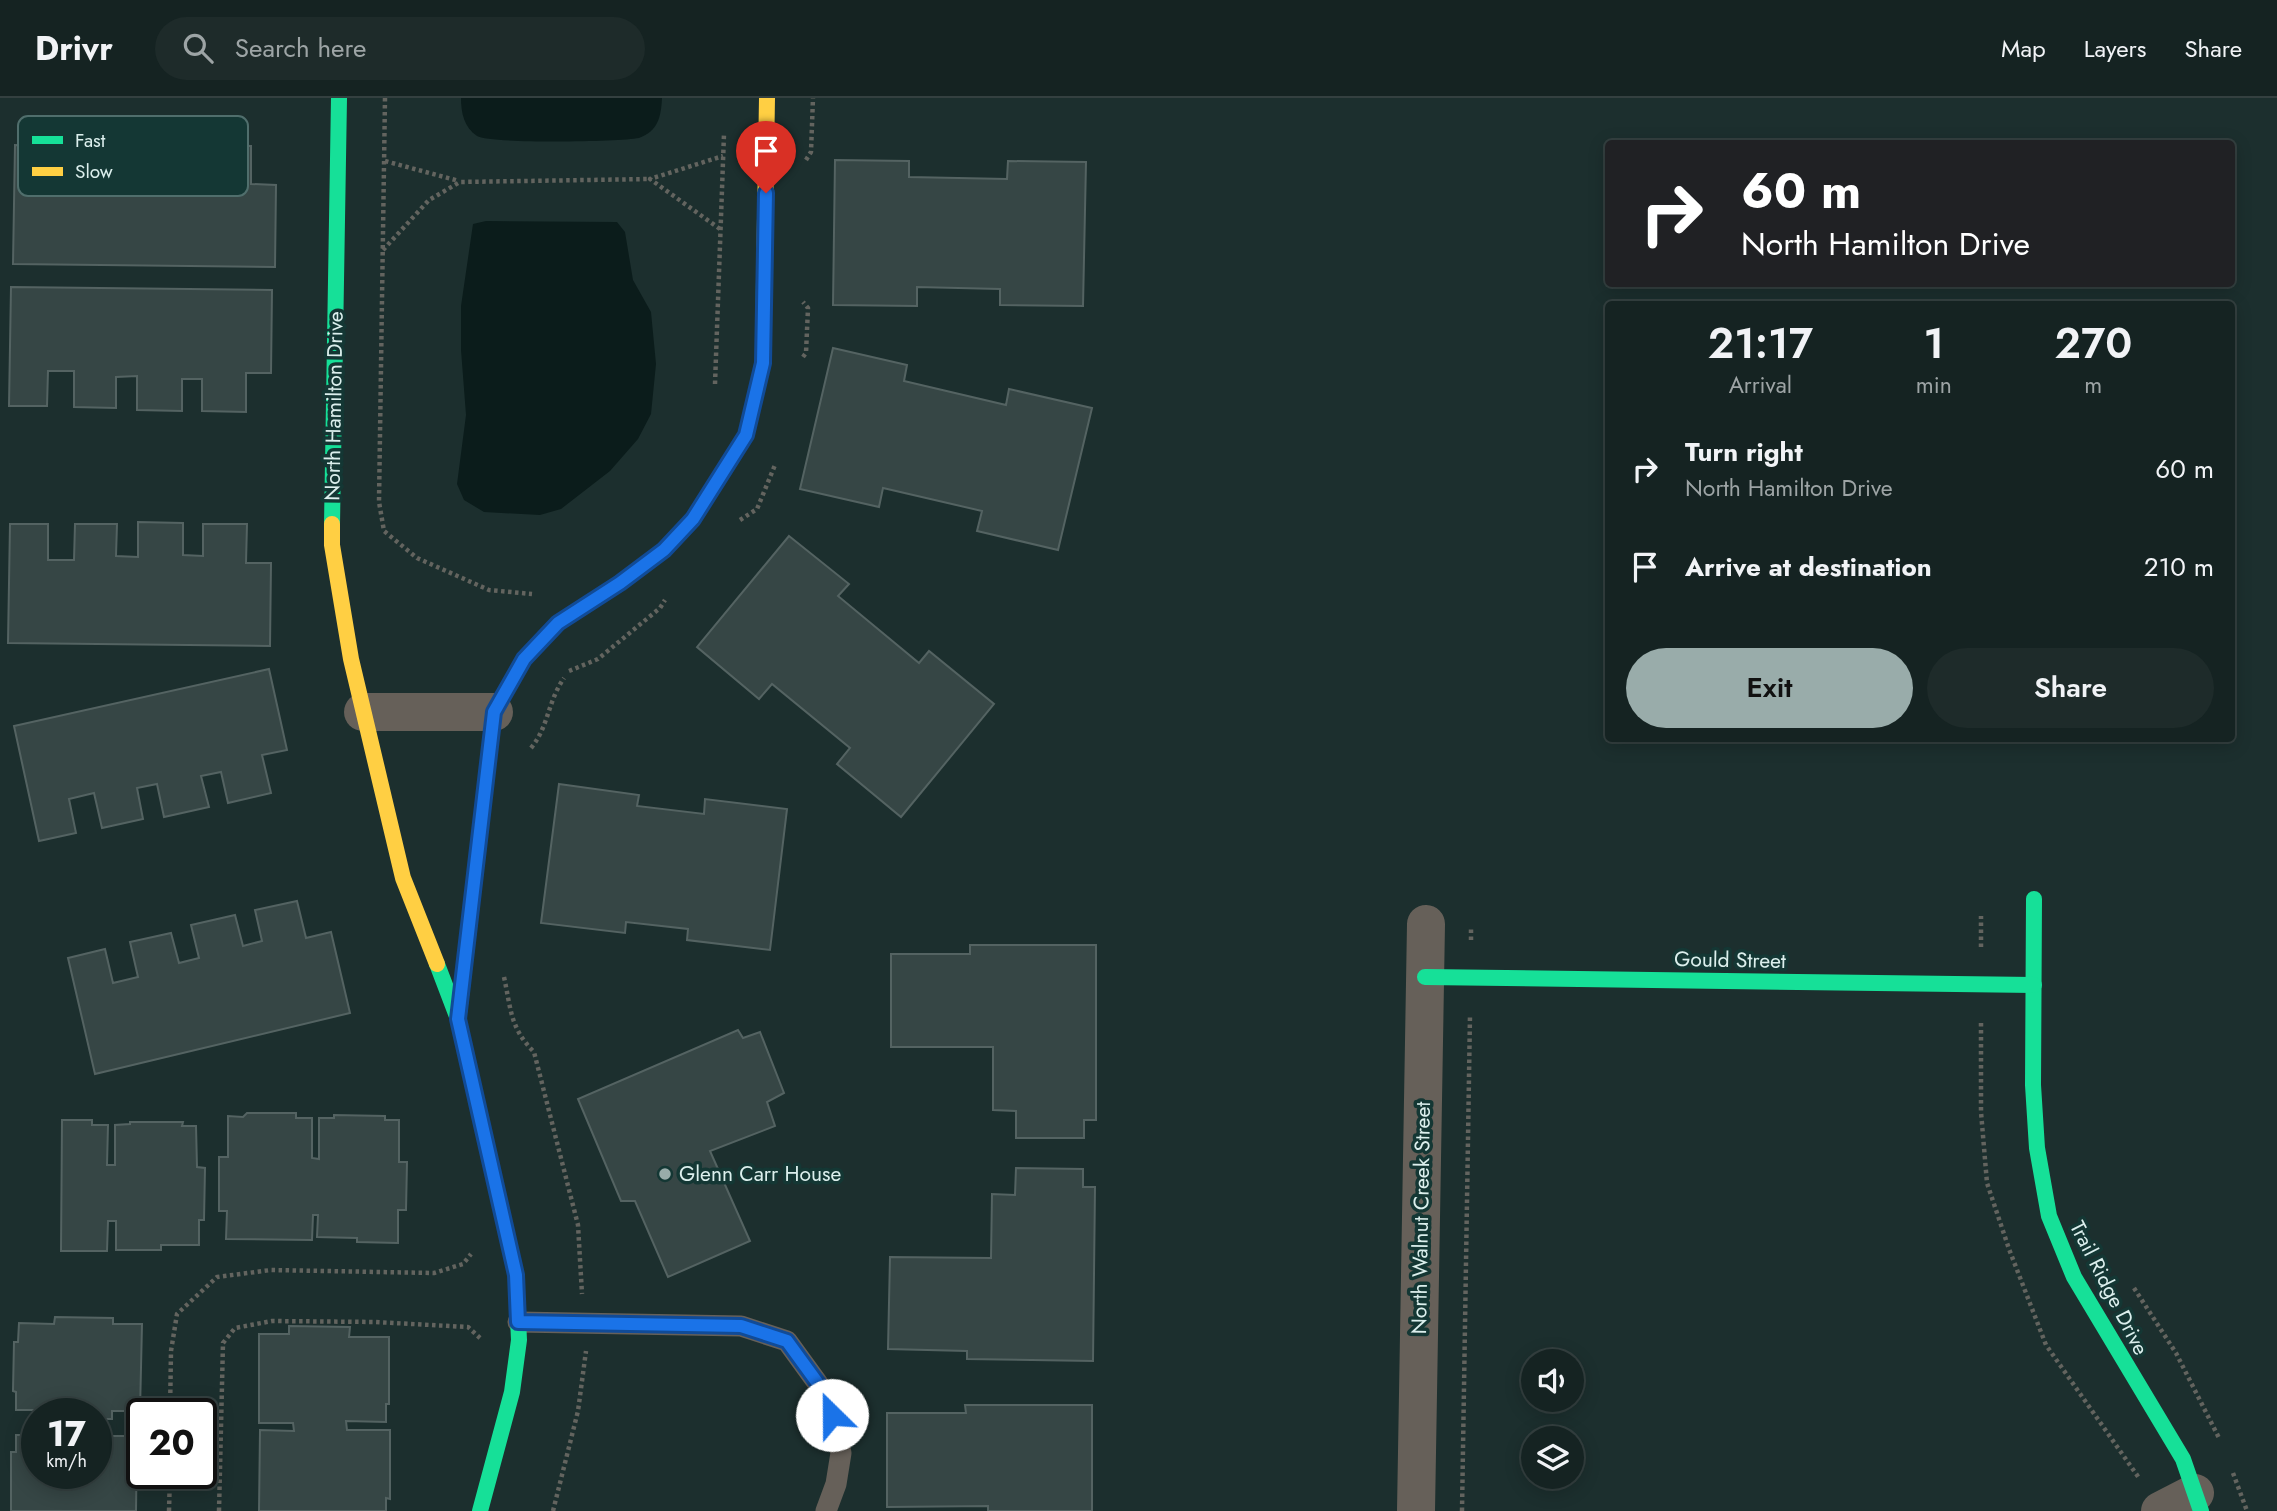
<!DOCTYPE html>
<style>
body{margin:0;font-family:Jost,sans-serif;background:#1e2b2a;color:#f1f3f6;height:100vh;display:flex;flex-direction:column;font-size:26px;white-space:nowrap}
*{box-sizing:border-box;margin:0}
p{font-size:23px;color:#9da4a5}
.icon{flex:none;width:38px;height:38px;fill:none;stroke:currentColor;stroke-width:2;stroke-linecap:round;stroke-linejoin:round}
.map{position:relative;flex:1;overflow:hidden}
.details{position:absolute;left:1605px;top:203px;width:630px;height:441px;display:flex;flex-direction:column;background:#152322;border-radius:7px;box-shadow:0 4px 18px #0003,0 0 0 2px #344040}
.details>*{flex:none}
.hud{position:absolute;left:1605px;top:42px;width:630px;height:147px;border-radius:7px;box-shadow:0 4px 18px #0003,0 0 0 2px #344040;background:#202124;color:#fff;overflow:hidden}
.controls{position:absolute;left:1521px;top:1251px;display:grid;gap:14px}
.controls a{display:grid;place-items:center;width:63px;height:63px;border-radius:50%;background:#152322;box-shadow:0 4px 18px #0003,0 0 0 2px #344040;font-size:35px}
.speed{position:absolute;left:21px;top:1300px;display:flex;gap:14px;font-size:35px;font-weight:700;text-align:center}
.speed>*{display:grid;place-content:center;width:91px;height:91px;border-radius:50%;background:#152322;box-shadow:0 4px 18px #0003,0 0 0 2px #344040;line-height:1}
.speed small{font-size:18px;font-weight:400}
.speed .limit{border:4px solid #111;border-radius:10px;background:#fff;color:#111}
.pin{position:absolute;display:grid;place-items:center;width:60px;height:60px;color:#fff;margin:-72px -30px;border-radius:50% 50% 50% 0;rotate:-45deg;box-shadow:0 0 7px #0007}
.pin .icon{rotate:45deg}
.me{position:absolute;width:77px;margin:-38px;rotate:337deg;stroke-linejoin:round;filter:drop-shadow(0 0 5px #0008)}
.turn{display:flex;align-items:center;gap:24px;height:147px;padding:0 21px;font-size:32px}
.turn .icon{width:91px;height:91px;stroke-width:2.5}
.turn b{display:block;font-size:49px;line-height:60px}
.eta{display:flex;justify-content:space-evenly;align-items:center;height:119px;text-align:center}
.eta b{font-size:42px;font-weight:600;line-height:49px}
.primary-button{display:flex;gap:14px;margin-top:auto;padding:14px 21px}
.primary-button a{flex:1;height:80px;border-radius:42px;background:#99acaa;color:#111;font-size:28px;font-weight:600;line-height:80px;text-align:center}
.primary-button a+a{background:#1e2b2a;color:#f1f3f6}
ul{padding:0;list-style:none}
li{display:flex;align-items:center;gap:21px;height:98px;padding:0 21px}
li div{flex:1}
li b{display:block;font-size:26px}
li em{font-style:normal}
header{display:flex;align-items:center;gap:42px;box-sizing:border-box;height:98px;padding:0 35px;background:#152322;border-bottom:2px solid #344040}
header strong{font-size:33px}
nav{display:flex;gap:38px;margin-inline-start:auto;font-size:24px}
.search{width:490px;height:63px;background:#1e2b2a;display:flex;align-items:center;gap:18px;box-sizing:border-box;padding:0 24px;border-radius:38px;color:#9da4a5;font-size:26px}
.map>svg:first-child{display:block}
</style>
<header>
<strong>Drivr</strong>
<div class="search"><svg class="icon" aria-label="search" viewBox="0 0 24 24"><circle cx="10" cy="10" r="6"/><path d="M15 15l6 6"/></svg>Search here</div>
<nav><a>Map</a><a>Layers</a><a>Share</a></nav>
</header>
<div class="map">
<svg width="2277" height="1413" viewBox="0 0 2277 1413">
<rect width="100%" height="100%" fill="#1c2f2e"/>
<g fill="#0b1c1b">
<path d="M 461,0 L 662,0 C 661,19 658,33 639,40 C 619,44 490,46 477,38 C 464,29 461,15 461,0 Z"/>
<path d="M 486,123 L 617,124 L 625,134 L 633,182 L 651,214 L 656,266 L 651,316 L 638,341 L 610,373 L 561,411 L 540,417 L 484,414 L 464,402 L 457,386 L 466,317 L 461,252 L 461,208 L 473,126 Z"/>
</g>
<g fill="#364645" stroke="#546362" stroke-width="2">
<path d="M 143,46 L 188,47 L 187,79 L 208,79 L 208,47 L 251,48 L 251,86 L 276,87 L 275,169 L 13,166 L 15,47 L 53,48 L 52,83 L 79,83 L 80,47 L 122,47 L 121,80 L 142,80 Z"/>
<path d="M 835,62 L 909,63 L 909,79 L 1007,81 L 1008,63 L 1086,64 L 1083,208 L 1000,207 L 1000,191 L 917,189 L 917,208 L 833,207 Z"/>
<path d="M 11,189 L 272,192 L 271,275 L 246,275 L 246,314 L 202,313 L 202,281 L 182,281 L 182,313 L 137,312 L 137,278 L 116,279 L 116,310 L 74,309 L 74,273 L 48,273 L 47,308 L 9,308 Z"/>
<path d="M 833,250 L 907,267 L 904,283 L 1006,307 L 1009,291 L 1092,310 L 1058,452 L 977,433 L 982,413 L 883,390 L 879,409 L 800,391 Z"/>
<path d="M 138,424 L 183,425 L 183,457 L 203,458 L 203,426 L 247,426 L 246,465 L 271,465 L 270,548 L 8,545 L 10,426 L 48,426 L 48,462 L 74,462 L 75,426 L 117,426 L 116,458 L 138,459 Z"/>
<path d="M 789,438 L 849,486 L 838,498 L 919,565 L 929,553 L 994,606 L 901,719 L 837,666 L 850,650 L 772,586 L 759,601 L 697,549 Z"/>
<path d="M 269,571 L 287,652 L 262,657 L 271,695 L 228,705 L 221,674 L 201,678 L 209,709 L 164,719 L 157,686 L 137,690 L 143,721 L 102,730 L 94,695 L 69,701 L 76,735 L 39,743 L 14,628 Z"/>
<path d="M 559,686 L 639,697 L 637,708 L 704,716 L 705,701 L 787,711 L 770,852 L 687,842 L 688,831 L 626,824 L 625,835 L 541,825 Z"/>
<path d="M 297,803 L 306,840 L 331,834 L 350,915 L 95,976 L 68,860 L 105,851 L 113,885 L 138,879 L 130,844 L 171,835 L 179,865 L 199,860 L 191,827 L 235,817 L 243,848 L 262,843 L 255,812 Z"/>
<path d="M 970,847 L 1096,847 L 1096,1022 L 1084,1022 L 1084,1040 L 1016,1040 L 1016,1013 L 993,1012 L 993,949 L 891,949 L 891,856 L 970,856 Z"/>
<path d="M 738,932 L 743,940 L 760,934 L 784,995 L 767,1004 L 775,1028 L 710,1053 L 750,1143 L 668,1179 L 635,1103 L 621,1103 L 578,1001 Z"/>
<path d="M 247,1015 L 296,1015 L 296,1020 L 312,1020 L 312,1060 L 319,1061 L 319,1020 L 334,1020 L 334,1017 L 385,1018 L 385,1022 L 399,1022 L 399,1064 L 407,1064 L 406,1112 L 398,1112 L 398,1145 L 357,1144 L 357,1140 L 317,1139 L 318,1117 L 313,1117 L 312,1142 L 226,1141 L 227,1113 L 219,1113 L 219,1059 L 228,1059 L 228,1018 L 243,1019 Z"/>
<path d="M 62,1022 L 92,1022 L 92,1027 L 108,1027 L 107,1067 L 115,1067 L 115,1027 L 130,1026 L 130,1024 L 183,1024 L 182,1028 L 196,1028 L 197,1069 L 205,1070 L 204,1122 L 199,1122 L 199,1147 L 161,1147 L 161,1152 L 116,1152 L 116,1123 L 108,1123 L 107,1153 L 61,1153 Z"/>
<path d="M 1016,1070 L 1083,1071 L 1083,1089 L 1095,1089 L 1093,1263 L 967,1261 L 967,1253 L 888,1251 L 890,1159 L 991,1160 L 992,1096 L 1015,1097 Z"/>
<path d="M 55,1219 L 113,1220 L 113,1226 L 142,1226 L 140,1313 L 112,1313 L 112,1321 L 96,1321 L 96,1316 L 53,1316 L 53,1312 L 16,1312 L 16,1294 L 13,1293 L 14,1244 L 18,1244 L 19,1225 L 54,1226 Z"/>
<path d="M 289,1228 L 350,1229 L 349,1239 L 389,1239 L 389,1306 L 386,1306 L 386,1324 L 346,1323 L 347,1332 L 390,1332 L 390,1401 L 386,1400 L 386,1413 L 259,1413 L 260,1332 L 294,1333 L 293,1325 L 259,1325 L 259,1236 L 289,1236 Z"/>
<path d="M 965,1307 L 1092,1307 L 1092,1413 L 988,1413 L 988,1408 L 887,1409 L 887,1315 L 966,1315 Z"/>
<path d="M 96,1331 L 109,1331 L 111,1338 L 137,1338 L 136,1413 L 11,1413 L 11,1354 L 16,1354 L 16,1337 L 37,1337 L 37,1376 L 96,1376 Z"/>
</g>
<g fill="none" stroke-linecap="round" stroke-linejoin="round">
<g stroke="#63645f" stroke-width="4.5" stroke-dasharray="3.5 3.5" stroke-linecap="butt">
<path d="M 385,0 L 379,404 L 384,433 L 417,460 L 489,492 L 532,496"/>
<path d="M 806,62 L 811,54 L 813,0"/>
<path d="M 385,63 L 459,83"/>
<path d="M 720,131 L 650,81 L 723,58"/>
<path d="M 383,152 L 429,102 L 460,84 L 650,81"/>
<path d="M 803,259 L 806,255 L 808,210 L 803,204"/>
<path d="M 715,286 L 724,36"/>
<path d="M 740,422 L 757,411 L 775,367"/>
<path d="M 569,573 L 598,561 L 660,510 L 665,502"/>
<path d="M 531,650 C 549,628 547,605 564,580"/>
<path d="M 1471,842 L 1471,829"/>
<path d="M 1981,849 L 1981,818"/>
<path d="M 504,879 C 511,911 510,930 534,954 L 578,1127 L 582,1196"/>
<path d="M 1981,925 L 1981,1014 L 1987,1085 L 2009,1151 L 2046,1247 L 2139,1380"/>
<path d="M 2134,1190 L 2176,1255 L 2219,1340"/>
<path d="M 170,1316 L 171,1253 L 177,1216 L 217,1179 L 271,1172 L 434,1175 L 463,1166 L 471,1156"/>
<path d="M 2233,1375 L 2247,1413"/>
<path d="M 169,1413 L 170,1376"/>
<path d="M 219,1413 L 223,1245 L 235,1230 L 272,1223 L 375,1224 L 468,1229 L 480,1240"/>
<path d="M 553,1413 L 578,1313 L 586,1253"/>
<path d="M 1462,1413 L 1470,917"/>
</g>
<path stroke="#666059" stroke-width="21" d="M 518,1224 L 741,1228 L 787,1243 L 827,1298 L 841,1355 L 836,1386 L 826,1413"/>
<g stroke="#666059" stroke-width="38">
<path d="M 363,614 L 494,614"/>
<path d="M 1416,1413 L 1426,826"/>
<path d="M 2160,1413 L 2195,1395"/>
</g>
<g stroke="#16e098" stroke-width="16">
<path d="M 332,426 L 339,0"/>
<path d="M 2034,801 L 2033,987 L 2037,1050 L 2049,1118 L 2074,1179 L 2183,1361 L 2201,1413"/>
<path d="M 437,866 L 458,921 L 516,1177 L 519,1242 L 512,1294 L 480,1413"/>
<path d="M 1425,879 L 2034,887"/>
<path d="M 459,915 L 494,614 L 524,561 L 558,525 L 620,485 L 664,452 L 693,421 L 746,337 L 763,265 L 764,181"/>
</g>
<g stroke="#ffcf43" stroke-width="16">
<path d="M 764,181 L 767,0"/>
<path d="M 332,426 L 332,447 L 351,561 L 403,780 L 437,866"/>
</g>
</g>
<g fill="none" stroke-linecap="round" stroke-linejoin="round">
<defs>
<path id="route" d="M 766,95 L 763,265 L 746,337 L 693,421 L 664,452 L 620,485 L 558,525 L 524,561 L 494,614 L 458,921 L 516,1177 L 518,1224 L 741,1228 L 787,1243 L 827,1298 L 832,1317"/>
</defs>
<use href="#route" stroke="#114b97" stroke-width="18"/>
<use href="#route" stroke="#1a73e8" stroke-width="12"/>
</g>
<circle fill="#99acaa" stroke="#143734" stroke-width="2.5" cx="665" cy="1076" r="7"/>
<g text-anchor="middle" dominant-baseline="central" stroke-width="7" stroke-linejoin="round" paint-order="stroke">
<g font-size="21" fill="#dcefed" stroke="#143734">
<text transform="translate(334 308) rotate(-89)">North Hamilton Drive</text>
<text transform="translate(1730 862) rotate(1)">Gould Street</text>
<text transform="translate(1421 1120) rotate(-89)">North Walnut Creek Street</text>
<text transform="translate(2109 1190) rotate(63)">Trail Ridge Drive</text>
</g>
<g font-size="21" fill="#dcefed" stroke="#143734" text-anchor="start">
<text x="679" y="1076">Glenn Carr House</text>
</g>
</g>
<rect x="18" y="18" width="230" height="80" rx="10" fill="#143734" stroke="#506e6c" stroke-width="2"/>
<rect x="32" y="38" width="31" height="8" fill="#16e098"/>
<rect x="32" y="69" width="31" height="9" fill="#ffcf43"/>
<g font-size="19" fill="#dcefed">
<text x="75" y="49">Fast</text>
<text x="75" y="80">Slow</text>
</g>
</svg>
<div class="controls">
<a><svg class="icon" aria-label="sound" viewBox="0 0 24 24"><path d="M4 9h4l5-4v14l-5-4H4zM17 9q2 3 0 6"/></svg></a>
<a><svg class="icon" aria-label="layers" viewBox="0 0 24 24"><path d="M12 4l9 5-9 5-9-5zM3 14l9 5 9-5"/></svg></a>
</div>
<div class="speed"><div>17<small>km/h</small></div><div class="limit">20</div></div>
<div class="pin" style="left:766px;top:95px;background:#d93025"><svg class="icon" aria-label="arrive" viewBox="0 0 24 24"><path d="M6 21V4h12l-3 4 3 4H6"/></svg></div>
<svg class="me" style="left:832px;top:1317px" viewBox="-20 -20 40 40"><circle r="19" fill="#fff"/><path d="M0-13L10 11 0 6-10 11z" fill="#1a73e8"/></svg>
<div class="hud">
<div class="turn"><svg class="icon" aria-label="right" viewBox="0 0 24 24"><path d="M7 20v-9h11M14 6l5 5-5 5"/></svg><div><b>60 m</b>North Hamilton Drive</div></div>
</div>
<section class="details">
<div class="eta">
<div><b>21:17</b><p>Arrival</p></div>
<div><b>1</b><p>min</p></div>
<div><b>270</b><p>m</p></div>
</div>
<ul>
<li><svg class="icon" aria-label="right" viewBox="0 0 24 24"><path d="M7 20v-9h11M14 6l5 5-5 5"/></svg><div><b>Turn right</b><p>North Hamilton Drive</p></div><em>60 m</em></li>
<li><svg class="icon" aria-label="arrive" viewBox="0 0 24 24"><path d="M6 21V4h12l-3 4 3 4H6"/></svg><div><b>Arrive at destination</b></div><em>210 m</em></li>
</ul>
<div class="primary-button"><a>Exit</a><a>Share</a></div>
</section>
</div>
